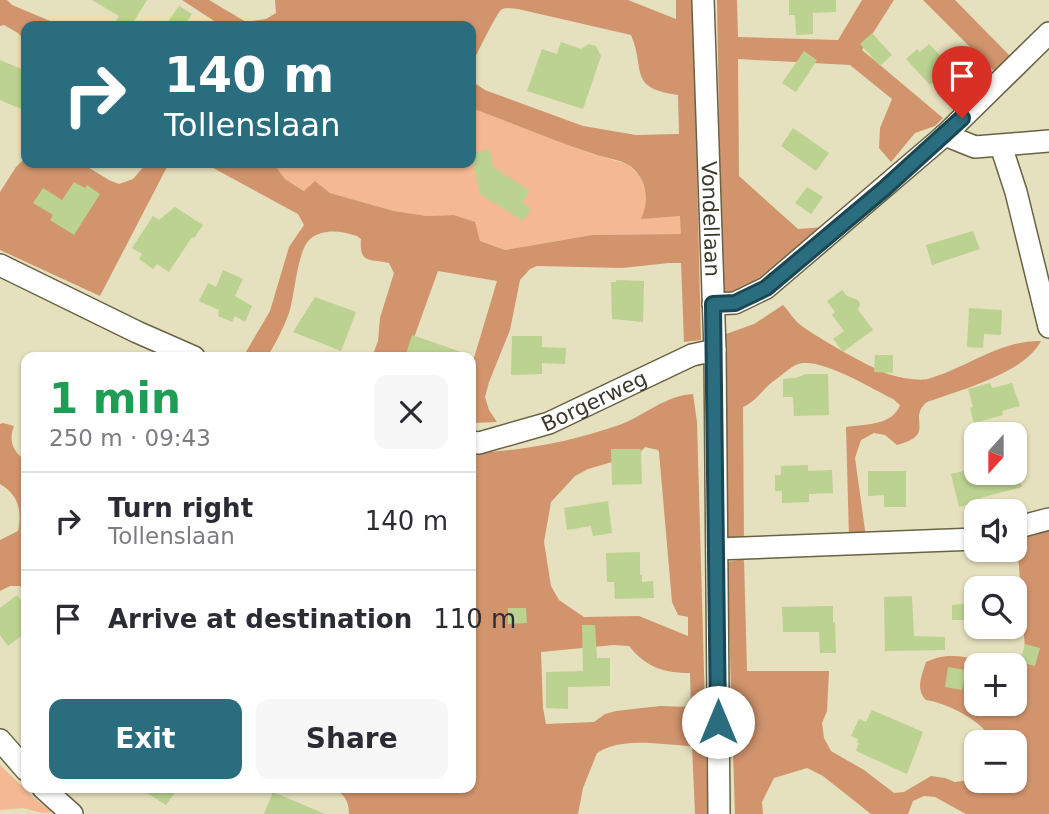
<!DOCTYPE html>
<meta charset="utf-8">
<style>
body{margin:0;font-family:"DejaVu Sans",sans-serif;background:#f7f7f7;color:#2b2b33;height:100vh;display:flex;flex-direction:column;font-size:26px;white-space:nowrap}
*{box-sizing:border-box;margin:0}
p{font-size:23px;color:#7c7c81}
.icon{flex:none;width:38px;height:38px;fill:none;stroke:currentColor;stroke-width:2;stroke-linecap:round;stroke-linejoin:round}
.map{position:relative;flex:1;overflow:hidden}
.drawer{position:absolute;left:21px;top:352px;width:455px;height:441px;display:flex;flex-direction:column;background:#fff;border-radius:14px;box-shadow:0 2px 5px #0004}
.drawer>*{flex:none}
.guide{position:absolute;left:21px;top:21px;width:455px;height:147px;border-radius:14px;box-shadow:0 2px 5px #0004;background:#2a6d7e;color:#fff;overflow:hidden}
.needle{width:46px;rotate:201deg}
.fabs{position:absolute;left:964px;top:422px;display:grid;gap:14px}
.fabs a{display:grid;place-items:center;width:63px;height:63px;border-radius:14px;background:#fff;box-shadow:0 2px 5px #0004;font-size:35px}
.pin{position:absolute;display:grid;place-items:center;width:60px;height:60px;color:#fff;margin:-72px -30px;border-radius:50% 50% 50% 0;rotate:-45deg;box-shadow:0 0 7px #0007}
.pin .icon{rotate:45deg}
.me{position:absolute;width:77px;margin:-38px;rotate:0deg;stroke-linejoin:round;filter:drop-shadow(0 0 5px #0008)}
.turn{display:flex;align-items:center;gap:24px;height:147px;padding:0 28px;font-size:32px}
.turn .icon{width:91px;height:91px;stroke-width:2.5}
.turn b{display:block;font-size:49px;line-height:60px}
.round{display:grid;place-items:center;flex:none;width:74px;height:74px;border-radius:14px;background:#f7f7f7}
.summary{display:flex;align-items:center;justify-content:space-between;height:119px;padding:0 28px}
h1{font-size:42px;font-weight:800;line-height:52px;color:#1e9e55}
.primary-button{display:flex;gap:14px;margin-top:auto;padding:14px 28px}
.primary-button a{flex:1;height:80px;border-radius:14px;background:#2a6d7e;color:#fff;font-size:28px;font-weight:800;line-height:80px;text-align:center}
.primary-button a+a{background:#f7f7f7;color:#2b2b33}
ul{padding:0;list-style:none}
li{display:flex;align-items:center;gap:21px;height:98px;padding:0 28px;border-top:2px solid #e1e1e2}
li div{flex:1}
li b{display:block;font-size:26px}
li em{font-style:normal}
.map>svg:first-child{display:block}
</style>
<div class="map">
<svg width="1049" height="814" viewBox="0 0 1049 814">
<rect width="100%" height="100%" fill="#e5e0bd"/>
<g fill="#f4b893">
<path d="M 471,108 L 593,154 L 627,164 L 640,176 L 647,194 L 646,209 L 681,216 L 681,234 L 592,235 L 505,250 L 480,241 L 474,222 L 454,215 L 427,216 L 394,211 L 330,193 L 315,182 L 305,191 L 285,179 L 272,164 L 471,163 Z"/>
<path d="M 0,765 L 34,798 L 53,812 L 42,813 L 23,808 L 0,810 Z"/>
</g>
<g fill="#d1946d" fill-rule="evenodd">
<path d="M 0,0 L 7,0 L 12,5 L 62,26 L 26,26 L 26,42 L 18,33 L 4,25 L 0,26 Z"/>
<path d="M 182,0 L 209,0 L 246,22 L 266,19 L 276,13 L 275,0 L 628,0 L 676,19 L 676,0 L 693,0 L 701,340 L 684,342 L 681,263 L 669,263 L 622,268 L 537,266 L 530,269 L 520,280 L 510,330 L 489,382 L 485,397 L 489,410 L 497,422 L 471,423 L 471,368 L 497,281 L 438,271 L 407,357 L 372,357 L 378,341 L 380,318 L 394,273 L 389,263 C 370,258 359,265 361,239 L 357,236 C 341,231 324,228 310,239 C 297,251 295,295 289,313 C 283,329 276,343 267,357 L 243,357 L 270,311 L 289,247 L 304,225 L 298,214 L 204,163 L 273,163 L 285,179 L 304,191 L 315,181 L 330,193 L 394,211 L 427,216 L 454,215 L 475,222 L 480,241 L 505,250 L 592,235 L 681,234 L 680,216 L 641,219 C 650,200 647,179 630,166 C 621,159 604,158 594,154 C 552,140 512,123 471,108 L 471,76 L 473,82 L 485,90 L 583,126 L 636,135 L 679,134 L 678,95 C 627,88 646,69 631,35 L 518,9 C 512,9 506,7 501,10 C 497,12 475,58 471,66 L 471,26 L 222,26 Z"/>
<path d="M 717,0 L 737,0 L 738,37 L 838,40 L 862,0 L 894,0 L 862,50 L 943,118 L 935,126 L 915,133 L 891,162 L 879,148 L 880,128 L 892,99 L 850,65 L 738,59 L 739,176 L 798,229 L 851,225 L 802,264 L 722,297 Z"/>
<path d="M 923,0 L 955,0 L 1010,56 L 996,73 Z"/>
<path d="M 26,157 L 26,163 L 81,163 L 109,180 L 119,184 L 133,179 L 147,163 L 172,163 L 168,165 L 100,296 L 0,250 L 0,192 L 16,167 Z"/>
<path d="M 783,305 C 788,310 792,317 797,322 C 810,334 874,370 891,375 C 901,378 919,381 928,379 C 967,368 1000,340 1041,341 C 1025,373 960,390 927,402 C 906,419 938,434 897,445 L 885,435 L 874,433 L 861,440 L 855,458 L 866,537 L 849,537 L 846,427 C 865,424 892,426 900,405 L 893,399 C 871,388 827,361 803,363 C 792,364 784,374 775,380 C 762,389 757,401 743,407 L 744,540 L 725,540 L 722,424 L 726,334 L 754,324 Z"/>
<path d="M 693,394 L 697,422 L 708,814 L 695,814 L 692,746 C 662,745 623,736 597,753 L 583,788 L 578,814 L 349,814 C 349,800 343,792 331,788 L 471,788 L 471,453 C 522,451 570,442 619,425 C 644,416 666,395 693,394 ZM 645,447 L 658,450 L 659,452 L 672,602 L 678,615 L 688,617 L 688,636 L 639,616 L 584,617 L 559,600 L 551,586 L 544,542 L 551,502 L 575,476 L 588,469 L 639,454 ZM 614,645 L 629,646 C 646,667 663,673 690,673 L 691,707 L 660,706 L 616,711 L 605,714 L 594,722 L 546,724 L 543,708 L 541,652 Z"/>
<path d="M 3,423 L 14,426 C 8,441 13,452 26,461 L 26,592 L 20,586 L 10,586 L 0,591 L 0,540 L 18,531 C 22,511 19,495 0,484 L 0,424 Z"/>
<path d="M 1049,526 L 1049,814 L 966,814 L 935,797 L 924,796 L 913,801 L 908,814 L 871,814 L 823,776 L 807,768 L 774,778 L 762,802 L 763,814 L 735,814 L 727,562 L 744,559 L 747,671 L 829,671 L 827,711 L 822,723 L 824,738 L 831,751 L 864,770 L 894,793 L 904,792 L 931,776 L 945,778 L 955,782 L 976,779 L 1015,780 L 1015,742 L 993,742 C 985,722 947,703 926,700 C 915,689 922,675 926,662 C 965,644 988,674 1020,661 L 1025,649 L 1017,540 ZM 976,665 L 1015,665 L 1015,704 L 976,704 Z"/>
</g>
<g fill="#bbd290">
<path d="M 92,0 L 147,0 L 131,26 L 113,26 L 119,16 Z"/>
<path d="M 789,0 L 836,0 L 836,12 L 813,13 L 813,34 L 796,35 L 795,15 L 789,15 Z"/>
<path d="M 179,6 L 192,14 L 184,26 L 165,26 Z"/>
<path d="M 872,33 L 892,55 L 880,66 L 860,44 Z"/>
<path d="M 561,42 L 581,49 L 589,44 L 596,46 L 601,56 L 583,109 L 527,91 L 542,49 L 557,54 Z"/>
<path d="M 929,44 L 950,66 L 930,85 L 906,59 L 917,49 L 920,52 Z"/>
<path d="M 804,51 L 817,60 L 796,92 L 782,83 Z"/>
<path d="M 0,60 L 26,71 L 26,111 L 0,100 Z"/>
<path d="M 793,128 L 829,153 L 816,171 L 781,146 Z"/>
<path d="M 490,149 L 493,167 L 530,191 L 522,203 L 531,208 L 523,221 L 480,194 L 471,154 Z"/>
<path d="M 74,182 L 85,188 L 87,185 L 100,194 L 74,235 L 50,220 L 53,215 L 33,203 L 43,188 L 62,200 Z"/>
<path d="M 807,187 L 823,197 L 811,214 L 795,203 Z"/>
<path d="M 175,207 L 203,225 L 194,238 L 192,237 L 169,272 L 157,264 L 153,269 L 139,259 L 142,254 L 132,248 L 153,216 L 159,220 Z"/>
<path d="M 973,231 L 980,249 L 932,265 L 926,245 Z"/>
<path d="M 223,270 L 243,279 L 235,296 L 252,306 L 245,322 L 235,316 L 232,322 L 218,316 L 219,310 L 199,301 L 208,283 L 216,287 Z"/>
<path d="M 616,280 L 644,281 L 643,322 L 612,319 L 611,282 L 616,282 Z"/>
<path d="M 842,290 L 847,296 L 858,300 L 860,304 L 858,310 L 873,330 L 843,352 L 833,339 L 844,331 L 832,315 L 835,312 L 827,301 Z"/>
<path d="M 315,297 L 356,312 L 341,351 L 293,332 Z"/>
<path d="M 969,308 L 1002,310 L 1001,335 L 984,334 L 983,348 L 967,347 Z"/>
<path d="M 412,335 L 467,354 L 466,357 L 405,357 Z"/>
<path d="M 512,336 L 542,336 L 542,347 L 566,348 L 565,364 L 542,363 L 542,374 L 511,375 Z"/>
<path d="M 875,355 L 893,355 L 893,373 L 874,372 Z"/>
<path d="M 806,374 L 828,374 L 829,415 L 794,416 L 793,397 L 783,397 L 783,379 L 795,378 Z"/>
<path d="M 990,383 L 992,388 L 1012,383 L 1020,406 L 1002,411 L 1003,415 L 974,423 L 970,408 L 973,407 L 968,389 Z"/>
<path d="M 611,449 L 641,449 L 642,484 L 612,485 Z"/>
<path d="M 808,465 L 808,471 L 832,470 L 833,493 L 809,494 L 809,502 L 782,503 L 782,491 L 775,491 L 775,475 L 781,475 L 781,466 Z"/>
<path d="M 976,468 L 976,472 L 1018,472 L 1022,487 L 980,498 L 981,501 L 959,507 L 951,474 Z"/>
<path d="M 868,471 L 906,471 L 906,507 L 884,507 L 884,495 L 868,496 Z"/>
<path d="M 608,501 L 612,533 L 593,536 L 591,526 L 567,530 L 564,508 Z"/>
<path d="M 640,552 L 640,575 L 642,575 L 642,582 L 653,581 L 654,598 L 615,599 L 614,582 L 607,582 L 606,553 Z"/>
<path d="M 17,595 L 26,607 L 26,632 L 8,646 L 0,635 L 0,608 Z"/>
<path d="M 912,596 L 914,636 L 945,637 L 945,650 L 885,651 L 884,597 Z"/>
<path d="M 976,603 L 976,620 L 952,620 L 952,605 Z"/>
<path d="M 830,606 L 833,606 L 833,622 L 835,622 L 836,653 L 820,653 L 819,632 L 783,632 L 782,607 Z"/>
<path d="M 508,608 L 526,608 L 527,623 L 508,624 Z"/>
<path d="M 582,625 L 595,625 L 597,658 L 610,658 L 610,686 L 568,687 L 568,709 L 546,708 L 546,672 L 583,671 Z"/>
<path d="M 1025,644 L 1040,648 L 1035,666 L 1020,662 Z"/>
<path d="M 948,667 L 966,670 L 962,690 L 945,687 Z"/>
<path d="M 872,710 L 923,732 L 907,774 L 856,751 L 859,743 L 857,742 L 858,739 L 851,736 L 859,719 L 866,722 Z"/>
<path d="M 139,788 L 178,788 L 166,805 Z"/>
<path d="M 273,792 L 325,814 L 264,814 Z"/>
</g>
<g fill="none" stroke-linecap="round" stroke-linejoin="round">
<defs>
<g id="minor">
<path id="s1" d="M 703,0 L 715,350 L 719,814"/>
<path d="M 945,135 L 975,147 L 1049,141"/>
<path d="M 1001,146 L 1016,192 L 1049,327"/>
<path d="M 0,265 L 137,332 L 194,357"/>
<path d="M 713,304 L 735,303 L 766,288 L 945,135 L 1049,33"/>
<path id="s2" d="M 471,442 L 479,443 L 549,423 L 692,355 L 715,350"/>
<path d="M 1015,528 L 1049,519"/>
<path d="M 717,549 L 976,539"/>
<path d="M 0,740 L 26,770"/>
<path d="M 43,788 L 72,814"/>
</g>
</defs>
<use href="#minor" stroke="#686344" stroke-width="24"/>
<use href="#minor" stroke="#fff" stroke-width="21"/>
</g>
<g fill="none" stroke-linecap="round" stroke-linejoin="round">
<defs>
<path id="route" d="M 718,722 L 713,304 L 735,303 L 766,288 L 884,189 L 962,118"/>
</defs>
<use href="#route" stroke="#1b4752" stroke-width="18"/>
<use href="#route" stroke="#2a6d7e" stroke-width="12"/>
</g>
<g text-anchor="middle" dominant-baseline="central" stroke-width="7" stroke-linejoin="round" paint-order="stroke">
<g font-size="21" fill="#3a382a" stroke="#e5e0bd">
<text stroke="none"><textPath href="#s1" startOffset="219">Vondellaan</textPath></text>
<text stroke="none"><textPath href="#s2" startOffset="131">Borgerweg</textPath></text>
</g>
</g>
</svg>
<div class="fabs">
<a><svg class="needle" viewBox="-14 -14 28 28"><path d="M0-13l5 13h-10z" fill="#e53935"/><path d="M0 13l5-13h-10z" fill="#7c7c81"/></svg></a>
<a><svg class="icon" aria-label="sound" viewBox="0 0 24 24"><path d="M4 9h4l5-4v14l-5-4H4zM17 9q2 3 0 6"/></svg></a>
<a><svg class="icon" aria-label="search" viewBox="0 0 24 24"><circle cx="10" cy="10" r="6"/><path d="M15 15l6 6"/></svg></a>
<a>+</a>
<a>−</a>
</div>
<div class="pin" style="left:962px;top:118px;background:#d93025"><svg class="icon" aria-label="arrive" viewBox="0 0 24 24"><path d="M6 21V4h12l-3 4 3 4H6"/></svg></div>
<svg class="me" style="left:718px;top:722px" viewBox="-20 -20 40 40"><circle r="19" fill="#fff"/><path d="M0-13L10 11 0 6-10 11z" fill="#2a6d7e"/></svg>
<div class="guide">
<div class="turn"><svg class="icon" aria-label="right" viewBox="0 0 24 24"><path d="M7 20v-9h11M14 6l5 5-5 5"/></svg><div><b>140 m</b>Tollenslaan</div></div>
</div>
<section class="drawer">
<div class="summary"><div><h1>1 min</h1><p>250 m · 09:43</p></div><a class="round"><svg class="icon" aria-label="close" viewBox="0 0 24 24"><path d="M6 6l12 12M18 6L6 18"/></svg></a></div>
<ul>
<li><svg class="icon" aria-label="right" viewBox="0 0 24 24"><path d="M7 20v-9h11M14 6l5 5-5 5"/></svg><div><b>Turn right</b><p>Tollenslaan</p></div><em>140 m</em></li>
<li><svg class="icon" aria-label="arrive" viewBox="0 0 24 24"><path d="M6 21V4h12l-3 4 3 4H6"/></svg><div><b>Arrive at destination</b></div><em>110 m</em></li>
</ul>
<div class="primary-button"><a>Exit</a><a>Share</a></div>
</section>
</div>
